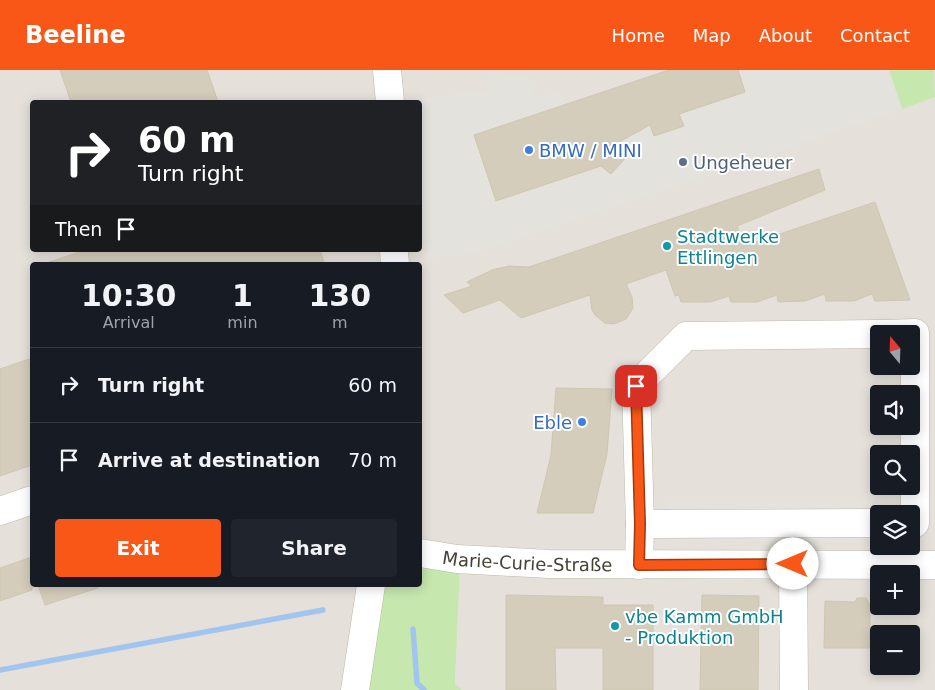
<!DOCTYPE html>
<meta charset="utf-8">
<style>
body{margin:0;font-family:"DejaVu Sans",sans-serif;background:#20242c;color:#f1f3f6;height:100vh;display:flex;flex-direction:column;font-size:19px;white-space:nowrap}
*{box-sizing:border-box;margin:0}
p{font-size:16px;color:#9ea1a6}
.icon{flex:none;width:28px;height:28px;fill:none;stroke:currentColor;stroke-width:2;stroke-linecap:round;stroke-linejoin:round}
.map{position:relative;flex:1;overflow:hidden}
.drawer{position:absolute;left:30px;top:192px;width:392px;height:325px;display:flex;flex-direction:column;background:#171b24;border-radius:5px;box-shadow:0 2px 12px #0003}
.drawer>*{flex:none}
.banner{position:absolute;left:30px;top:30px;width:392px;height:152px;border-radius:5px;box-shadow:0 2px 12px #0003;background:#202124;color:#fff;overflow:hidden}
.needle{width:32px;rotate:341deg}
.fabs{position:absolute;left:870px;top:255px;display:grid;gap:10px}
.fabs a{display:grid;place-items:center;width:50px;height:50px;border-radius:5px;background:#171b24;box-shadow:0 2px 12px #0003;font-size:25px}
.pin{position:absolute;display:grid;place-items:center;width:42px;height:42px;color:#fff;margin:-21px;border-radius:10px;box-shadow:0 2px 8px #0006}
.me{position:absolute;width:55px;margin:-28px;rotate:270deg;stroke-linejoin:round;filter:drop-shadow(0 0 4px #0008)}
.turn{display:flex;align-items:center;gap:18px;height:105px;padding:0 25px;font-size:22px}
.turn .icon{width:65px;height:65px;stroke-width:2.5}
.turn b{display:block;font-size:35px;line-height:42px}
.then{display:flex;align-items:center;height:48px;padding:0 25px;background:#0003;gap:10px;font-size:19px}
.eta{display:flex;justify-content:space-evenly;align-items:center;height:85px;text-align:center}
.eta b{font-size:30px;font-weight:700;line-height:35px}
.action{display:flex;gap:10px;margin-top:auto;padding:10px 25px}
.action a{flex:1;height:58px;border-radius:5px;background:#f85717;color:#fff;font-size:20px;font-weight:700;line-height:58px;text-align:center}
.action a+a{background:#20242c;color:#f1f3f6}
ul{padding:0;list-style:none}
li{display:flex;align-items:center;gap:15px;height:75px;padding:0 25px;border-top:1px solid #363941}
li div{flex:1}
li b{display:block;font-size:19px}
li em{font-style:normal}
header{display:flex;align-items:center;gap:30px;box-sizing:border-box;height:70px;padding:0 25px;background:#f85717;color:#fff}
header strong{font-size:24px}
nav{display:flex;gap:28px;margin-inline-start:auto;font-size:18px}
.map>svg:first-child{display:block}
</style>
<header>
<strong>Beeline</strong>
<nav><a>Home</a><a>Map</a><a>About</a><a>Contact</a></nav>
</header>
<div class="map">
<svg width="935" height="620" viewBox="0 0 935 620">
<rect width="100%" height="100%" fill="#f2f0e5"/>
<path fill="#e5e1da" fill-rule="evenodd" d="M 0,0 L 935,0 L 935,620 L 462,620 L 455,614 L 460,497 L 420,492 L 420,195 L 32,195 L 32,515 L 383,515 L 366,620 L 0,620 ZM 32,32 L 420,32 L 420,180 L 32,180 ZM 879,264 L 911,264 L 911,296 L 879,296 ZM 879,324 L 911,324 L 911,356 L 879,356 ZM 879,384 L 911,384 L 911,416 L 879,416 ZM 879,444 L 911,444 L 911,476 L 879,476 ZM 879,504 L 911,504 L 911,536 L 879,536 ZM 879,564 L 911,564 L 911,596 L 879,596 Z"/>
<g fill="#c6e7ae">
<path d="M 889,0 L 934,0 L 935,27 L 902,39 Z"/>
<path d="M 420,492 L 460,497 L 455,614 L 462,620 L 366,620 L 383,515 L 420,515 Z"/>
</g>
<g fill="#e3e2dd">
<path d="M 747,0 L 889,0 L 902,39 L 474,183 L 429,189 L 427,174 L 420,160 L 420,32 L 414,32 L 414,29 L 487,21 L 487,9 L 526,6 L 535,28 L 559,21 L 565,35 L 474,65 L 496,131 L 587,101 L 611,104 L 630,83 L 625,62 L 745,22 L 739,3 Z"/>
<path d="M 666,433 L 897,433 L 897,444 L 879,444 L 879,471 L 666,471 Z"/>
</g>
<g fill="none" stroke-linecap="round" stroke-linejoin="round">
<g stroke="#a2c5ef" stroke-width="5.5">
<path d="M 413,559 L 417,613 L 424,620"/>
<path d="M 0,600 L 323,540"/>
</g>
</g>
<g fill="#d4cdbb" stroke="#cfc6ae">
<path d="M 60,0 L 207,0 L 218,32 L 71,32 Z"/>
<path d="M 669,0 L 738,0 L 745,22 L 679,44 L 684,56 L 654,66 L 650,55 L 619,72 L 630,83 L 611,104 L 601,96 L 496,131 L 474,65 Z"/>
<path d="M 819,99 L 825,120 L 737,156 L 744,176 L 875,132 L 910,230 L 875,231 L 872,224 L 854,231 L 826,231 L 825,224 L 805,231 L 778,232 L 777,225 L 757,232 L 731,232 L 729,226 L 710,232 L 681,232 L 679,225 L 675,226 L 666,200 L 626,214 L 632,227 L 633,238 L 626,249 L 614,254 L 605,253 L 595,245 L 592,240 L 590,225 L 521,248 L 500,230 L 463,243 L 444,225 L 472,216 L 467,212 L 492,200 L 509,196 L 529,197 Z"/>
<path d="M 86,180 L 320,180 L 325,195 L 49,195 L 49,192 Z"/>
<path d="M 32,288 L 32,395 L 0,406 L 0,299 Z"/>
<path d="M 556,318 L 612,319 L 607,384 L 593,443 L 537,443 L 551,385 Z"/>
<path d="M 32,487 L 32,520 L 0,531 L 0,498 Z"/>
<path d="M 38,515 L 98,515 L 98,518 L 45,535 Z"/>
<path d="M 506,525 L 603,527 L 603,535 L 653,535 L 653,620 L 603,620 L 603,578 L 555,578 L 556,620 L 506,620 Z"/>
<path d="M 702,525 L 759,526 L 758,620 L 700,620 Z"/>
<path d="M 857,528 L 866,528 L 870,535 L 870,578 L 824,578 L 825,531 L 855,532 Z"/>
</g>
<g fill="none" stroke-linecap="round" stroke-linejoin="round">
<defs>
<g id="minor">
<path d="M 387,0 L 390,32"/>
<path d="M 394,180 L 395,195"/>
<path d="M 884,264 L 915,263 L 915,453 L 911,453"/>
<path d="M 0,441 L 32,430"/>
<path d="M 640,454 L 879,453"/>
<path id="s1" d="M 420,483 L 457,489 L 549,494 L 935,495"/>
<path d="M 793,494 L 794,620"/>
<path d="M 639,495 L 640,454 L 636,316 L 686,266 L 879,264"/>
<path d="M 355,620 L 371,515"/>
</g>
</defs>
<use href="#minor" stroke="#beb9a8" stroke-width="29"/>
<use href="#minor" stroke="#fff" stroke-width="28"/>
</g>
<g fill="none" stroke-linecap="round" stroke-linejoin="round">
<defs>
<path id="route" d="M 636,316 L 640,454 L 639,495 L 793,494"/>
</defs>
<use href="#route" stroke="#a1390f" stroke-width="12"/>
<use href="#route" stroke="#f85717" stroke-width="9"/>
</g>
<g fill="#3f7fe0" stroke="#fff" stroke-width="2">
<circle cx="529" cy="80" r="5"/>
<circle cx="582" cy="352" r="5"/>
</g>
<circle fill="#5c6f8a" stroke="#fff" stroke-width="2" cx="683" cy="92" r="5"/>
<g fill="#0f9aa8" stroke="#fff" stroke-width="2">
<circle cx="667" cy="176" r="5"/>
<circle cx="615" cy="556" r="5"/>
</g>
<g text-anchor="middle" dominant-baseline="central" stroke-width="4" stroke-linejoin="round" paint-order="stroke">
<g font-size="18" fill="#366cbe" stroke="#fff" text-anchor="start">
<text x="539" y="80">BMW / MINI</text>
<text x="572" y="352" text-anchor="end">Eble</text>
</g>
<g font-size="18" fill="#4e5e75" stroke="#fff" text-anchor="start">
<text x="693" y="92">Ungeheuer</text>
</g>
<g font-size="18" fill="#0d838f" stroke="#fff" text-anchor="start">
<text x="677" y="166">Stadtwerke<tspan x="677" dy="21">Ettlingen</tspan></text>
<text x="625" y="546">vbe Kamm GmbH<tspan x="625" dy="21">- Produktion</tspan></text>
</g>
<g font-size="18" fill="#454135" stroke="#fff">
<text stroke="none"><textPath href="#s1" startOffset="108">Marie-Curie-Straße</textPath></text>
</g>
</g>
</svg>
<div class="fabs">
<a><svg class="needle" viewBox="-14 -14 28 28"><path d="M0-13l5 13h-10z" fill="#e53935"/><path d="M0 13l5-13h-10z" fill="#9ea1a6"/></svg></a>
<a><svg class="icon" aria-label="sound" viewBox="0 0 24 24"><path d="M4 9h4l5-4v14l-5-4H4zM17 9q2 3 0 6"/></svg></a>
<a><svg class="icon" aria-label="search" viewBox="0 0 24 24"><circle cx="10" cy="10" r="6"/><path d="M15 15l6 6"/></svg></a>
<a><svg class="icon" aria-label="layers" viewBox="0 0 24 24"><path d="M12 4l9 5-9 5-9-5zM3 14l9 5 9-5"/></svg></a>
<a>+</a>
<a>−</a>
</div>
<div class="pin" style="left:636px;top:316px;background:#d93025"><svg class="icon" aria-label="arrive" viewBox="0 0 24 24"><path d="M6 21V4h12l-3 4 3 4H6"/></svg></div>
<svg class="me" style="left:793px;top:494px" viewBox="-20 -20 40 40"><circle r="19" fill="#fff"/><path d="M0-13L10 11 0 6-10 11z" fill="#f85717"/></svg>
<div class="banner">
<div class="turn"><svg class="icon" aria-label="right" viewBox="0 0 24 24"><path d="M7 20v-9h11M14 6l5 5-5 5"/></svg><div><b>60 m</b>Turn right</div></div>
<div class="then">Then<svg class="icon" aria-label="arrive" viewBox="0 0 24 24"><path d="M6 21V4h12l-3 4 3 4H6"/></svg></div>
</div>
<section class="drawer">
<div class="eta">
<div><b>10:30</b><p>Arrival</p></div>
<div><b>1</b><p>min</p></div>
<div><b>130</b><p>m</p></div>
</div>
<ul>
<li><svg class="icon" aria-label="right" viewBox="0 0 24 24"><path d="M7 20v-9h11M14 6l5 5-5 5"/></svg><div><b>Turn right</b></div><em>60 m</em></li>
<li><svg class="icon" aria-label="arrive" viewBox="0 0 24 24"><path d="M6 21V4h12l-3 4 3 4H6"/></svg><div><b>Arrive at destination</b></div><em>70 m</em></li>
</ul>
<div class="action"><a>Exit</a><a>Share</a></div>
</section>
</div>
